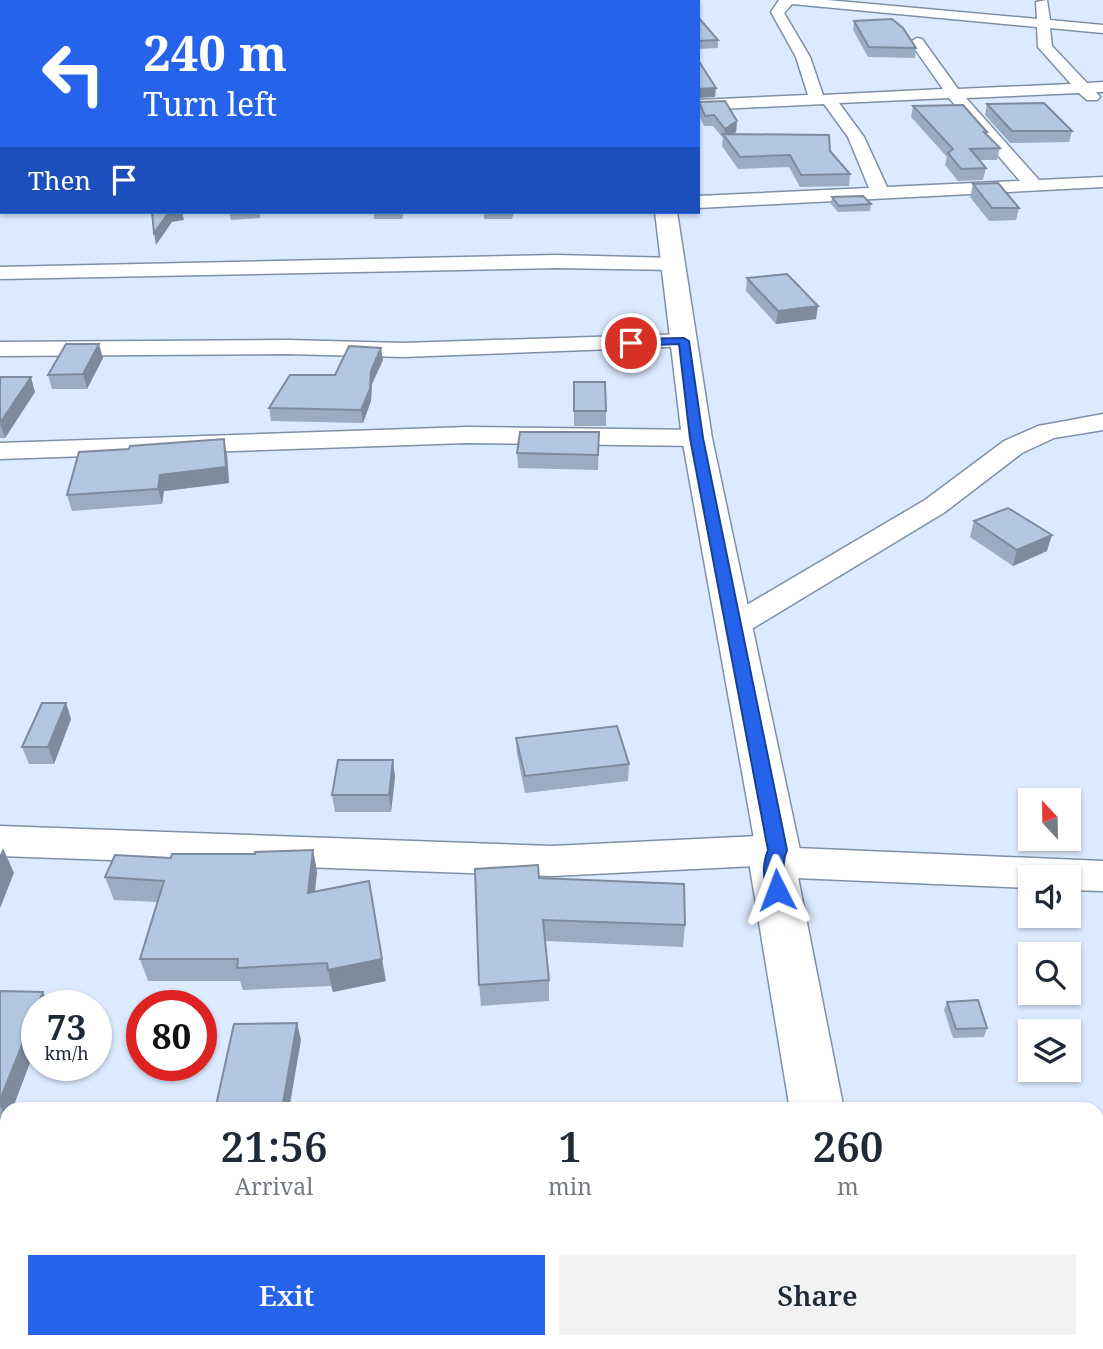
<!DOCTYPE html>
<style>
body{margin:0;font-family:"Noto Serif",serif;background:#f2f2f3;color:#1f2937;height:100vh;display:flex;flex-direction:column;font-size:26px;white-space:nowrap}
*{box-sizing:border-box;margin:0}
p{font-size:23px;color:#747a83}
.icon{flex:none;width:38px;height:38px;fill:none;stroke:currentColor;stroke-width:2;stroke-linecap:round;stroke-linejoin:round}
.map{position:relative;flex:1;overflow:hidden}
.panel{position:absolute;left:0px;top:1102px;width:1104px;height:247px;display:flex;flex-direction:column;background:#fff;border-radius:21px 21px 0 0;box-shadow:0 2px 5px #0004}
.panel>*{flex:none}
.guide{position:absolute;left:0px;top:0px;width:700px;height:214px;box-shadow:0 2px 5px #0004;background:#2563eb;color:#fff;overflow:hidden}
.needle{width:46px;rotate:338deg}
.fabs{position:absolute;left:1018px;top:788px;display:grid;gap:14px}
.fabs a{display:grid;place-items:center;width:63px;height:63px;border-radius:0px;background:#fff;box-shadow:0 2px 5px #0004;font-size:35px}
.speed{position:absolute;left:21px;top:990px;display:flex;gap:14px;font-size:35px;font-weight:700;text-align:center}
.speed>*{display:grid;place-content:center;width:91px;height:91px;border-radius:50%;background:#fff;box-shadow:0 2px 5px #0004;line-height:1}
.speed small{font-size:18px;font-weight:400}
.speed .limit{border:10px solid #d22;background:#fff;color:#111}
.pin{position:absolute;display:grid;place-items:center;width:60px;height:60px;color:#fff;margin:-30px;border:4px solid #fff;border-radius:50%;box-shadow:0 2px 7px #0007}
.me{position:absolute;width:77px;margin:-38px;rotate:357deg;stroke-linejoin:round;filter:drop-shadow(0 0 5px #0008)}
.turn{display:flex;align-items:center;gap:24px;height:147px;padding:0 28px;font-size:32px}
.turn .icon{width:91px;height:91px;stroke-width:2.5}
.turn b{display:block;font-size:49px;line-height:60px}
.then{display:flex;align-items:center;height:66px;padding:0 28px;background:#0003;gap:14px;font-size:26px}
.eta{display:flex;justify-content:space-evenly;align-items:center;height:119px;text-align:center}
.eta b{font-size:42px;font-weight:600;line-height:49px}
.cta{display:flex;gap:14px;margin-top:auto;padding:14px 28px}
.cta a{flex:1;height:80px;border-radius:0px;background:#2563eb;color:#fff;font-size:28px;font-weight:600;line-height:80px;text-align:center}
.cta a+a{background:#f2f2f3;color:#1f2937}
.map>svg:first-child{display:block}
</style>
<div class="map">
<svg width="1103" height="1349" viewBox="0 0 1103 1349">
<rect width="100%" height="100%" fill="#dbeaff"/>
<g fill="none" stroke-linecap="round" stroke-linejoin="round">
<defs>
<g id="minor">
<rect x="212" y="0" width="12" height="2"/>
<path d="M 779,0 L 827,0 L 1037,19 L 1036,2 L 1047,0 L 1050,20 L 1103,25 L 1103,33 L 1050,28 L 1052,46 L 1087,83 L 1103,82 L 1103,92 L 1096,92 L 1100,97 L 1097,100 L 1087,100 L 1079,93 L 966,98 L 1039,180 L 1103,177 L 1103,187 L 698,208 L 698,196 L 869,188 L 848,137 L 824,104 L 698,110 L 698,100 L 808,95 L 796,57 L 771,12 ZM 792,4 L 1037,27 L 1038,47 L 1071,84 L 958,89 L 922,39 L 917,38 L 910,42 L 943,89 L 823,95 L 810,57 L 784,13 ZM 949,98 L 1020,181 L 887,187 L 864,137 L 839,103 Z"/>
<rect x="0" y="97" width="2" height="10"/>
<rect x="0" y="140" width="2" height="10"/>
<rect x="0" y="196" width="2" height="12"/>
<path d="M 557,255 L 674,258 L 681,260 L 684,264 L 681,268 L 674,270 L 557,268 L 0,279 L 0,267 Z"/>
<path d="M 684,334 L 692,336 L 696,341 L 692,346 L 403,357 L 287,354 L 0,356 L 0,342 L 287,340 L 403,343 Z"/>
<path d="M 1103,414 L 1103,430 L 1054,438 L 1022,453 L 945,512 L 745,633 L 734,636 L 723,633 L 718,626 L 723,619 L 925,500 L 1004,441 L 1038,426 Z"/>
<path d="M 467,427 L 697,430 L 706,432 L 710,438 L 706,444 L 697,446 L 467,443 L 0,459 L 0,443 Z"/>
<path d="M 0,826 L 552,846 L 778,835 L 792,840 L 796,848 L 1103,861 L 1103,891 L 1069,890 L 1069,877 L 1031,877 L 1031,888 L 772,877 L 758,873 L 755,866 L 552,876 L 0,856 Z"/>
<rect x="0" y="1195" width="7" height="50"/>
</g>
<g id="highway">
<rect x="616" y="0" width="14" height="2"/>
<path d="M 655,212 L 677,212 L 712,438 L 800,850 L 795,862 L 844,1110 L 790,1110 L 749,862 L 756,850 L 682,438 Z"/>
<path d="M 828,1342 L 890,1342 L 891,1349 L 829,1349 Z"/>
</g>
</defs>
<use href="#minor" stroke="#7e90a8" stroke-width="3"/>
<use href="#highway" stroke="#7e90a8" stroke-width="3"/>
<use href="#minor" fill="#fff" fill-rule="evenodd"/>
<use href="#highway" fill="#fff" fill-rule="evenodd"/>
</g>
<g fill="#9babc1">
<path d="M 698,17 L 718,40 L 718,48 L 698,49 Z"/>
<path d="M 854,21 L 916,48 L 915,58 L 868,57 L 853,30 Z"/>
<path d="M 699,102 L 737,121 L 736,132 L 733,134 L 830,151 L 850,174 L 849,186 L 800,187 L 789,167 L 738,169 L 722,146 L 723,138 L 713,126 L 704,126 L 698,113 Z"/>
<path d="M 987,104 L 1072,131 L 1069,142 L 1010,143 L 985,115 Z"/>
<path d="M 913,106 L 987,132 L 986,134 L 1000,148 L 997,160 L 979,160 L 986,168 L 983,180 L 958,181 L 945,165 L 947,157 L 911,117 Z"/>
<path d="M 973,184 L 1019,208 L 1016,220 L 989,221 L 970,197 Z"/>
<path d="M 832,197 L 871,204 L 870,211 L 838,212 L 831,204 Z"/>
<path d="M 229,212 L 260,212 L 260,218 L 231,220 Z"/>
<path d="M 374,212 L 404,212 L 402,219 L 374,219 Z"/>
<path d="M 484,212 L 514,212 L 512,219 L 484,219 Z"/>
<path d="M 747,278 L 816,319 L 776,324 L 746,291 Z"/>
<path d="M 103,358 L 87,389 L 52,389 L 48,375 Z"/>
<path d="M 383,360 L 372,384 L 371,401 L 363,423 L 271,421 L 269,408 L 335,375 Z"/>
<path d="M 0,377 L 35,392 L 5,438 L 0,438 Z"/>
<path d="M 574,382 L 606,411 L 606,426 L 574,426 Z"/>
<path d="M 599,432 L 598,470 L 518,468 L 517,453 Z"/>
<path d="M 227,454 L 229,483 L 164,491 L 162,504 L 72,511 L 67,495 Z"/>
<path d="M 974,521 L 1047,551 L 1013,566 L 970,537 Z"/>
<path d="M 66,703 L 71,719 L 54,764 L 29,764 L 22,747 Z"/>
<path d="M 516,738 L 629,764 L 628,781 L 525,793 L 517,754 Z"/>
<path d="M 395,777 L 391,812 L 335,812 L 332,795 Z"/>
<path d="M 313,850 L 317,872 L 315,891 L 386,981 L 333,992 L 331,986 L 243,990 L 240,981 L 148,981 L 140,959 L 157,902 L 114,900 L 105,877 L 171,858 L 255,854 Z"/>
<path d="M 539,878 L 685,925 L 683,947 L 545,941 L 549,980 L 549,1001 L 481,1006 L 479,985 Z"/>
<path d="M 0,991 L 43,992 L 49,1006 L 37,1006 L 37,1044 L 12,1110 L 7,1110 L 7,1120 L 0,1120 Z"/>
<path d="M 947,1002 L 987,1028 L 984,1037 L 953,1038 L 944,1010 Z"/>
<path d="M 1019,1342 L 1093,1342 L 1094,1349 L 1020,1349 Z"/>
</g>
<g fill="#7e8b9d">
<path d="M 716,88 L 715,97 L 698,98 L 698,89 Z"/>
<path d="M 737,121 L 736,132 L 726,138 L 725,136 L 725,129 Z"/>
<path d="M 169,212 L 182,212 L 184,220 L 172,222 L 156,245 L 154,233 Z"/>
<path d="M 818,306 L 816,319 L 776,324 L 778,311 Z"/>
<path d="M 99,344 L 103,358 L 87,389 L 83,374 Z"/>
<path d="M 381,348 L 383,360 L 372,384 L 371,401 L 363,423 L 361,410 L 371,371 Z"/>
<path d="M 31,377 L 35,392 L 5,438 L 0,423 Z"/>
<path d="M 224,439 L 227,454 L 229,483 L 164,491 L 162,504 L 158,489 L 160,475 Z"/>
<path d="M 1052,535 L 1047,551 L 1013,566 L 1017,550 Z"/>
<path d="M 66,703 L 71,719 L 54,764 L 48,747 Z"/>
<path d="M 393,760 L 395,777 L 391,812 L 389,795 Z"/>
<path d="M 3,848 L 14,873 L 0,908 L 0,855 Z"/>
<path d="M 313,850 L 317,872 L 312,915 L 308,893 Z"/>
<path d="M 382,959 L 386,981 L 333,992 L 328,970 Z"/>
<path d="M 43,992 L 49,1006 L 37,1006 Z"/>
<path d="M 37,1007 L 37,1044 L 12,1110 L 7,1110 L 7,1119 L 0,1106 L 0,1100 Z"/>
<path d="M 297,1023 L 301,1040 L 289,1110 L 282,1110 Z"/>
<rect x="386" y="1342" width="4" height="7"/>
</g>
<g fill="#b4c7e0" stroke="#7e8b9d" stroke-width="2">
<rect x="285" y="0" width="151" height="2"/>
<path d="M 460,0 L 503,0 L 505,2 L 461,2 Z"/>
<path d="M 666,0 L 683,0 L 684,2 L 667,2 Z"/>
<path d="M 698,17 L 718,40 L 698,41 Z"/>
<path d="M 892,19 L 903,28 L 916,48 L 869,47 L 854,21 Z"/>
<rect x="0" y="50" width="2" height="36"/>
<path d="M 698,60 L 716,88 L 698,89 Z"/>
<path d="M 725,101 L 737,121 L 725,129 L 714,115 L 705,116 L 699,102 Z"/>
<path d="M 1044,103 L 1072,131 L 1012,131 L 987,104 Z"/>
<path d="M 963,105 L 987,132 L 984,132 L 1000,148 L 970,149 L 986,168 L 961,169 L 948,153 L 953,149 L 913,106 Z"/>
<path d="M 723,134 L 829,135 L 830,151 L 850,174 L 801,175 L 790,155 L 740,157 Z"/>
<path d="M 998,183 L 1019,208 L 992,208 L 973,184 Z"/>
<path d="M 863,196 L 871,204 L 839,206 L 832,197 Z"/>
<path d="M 152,212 L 169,212 L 154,233 Z"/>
<path d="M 787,274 L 818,306 L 778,311 L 747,278 Z"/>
<path d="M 66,344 L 99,344 L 83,374 L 48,375 Z"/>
<path d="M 349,346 L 381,348 L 371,371 L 370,389 L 361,410 L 269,408 L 290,375 L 335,375 Z"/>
<path d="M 0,377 L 31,377 L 0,423 Z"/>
<path d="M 574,382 L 605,382 L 606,411 L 574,411 Z"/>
<path d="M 520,432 L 599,432 L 598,455 L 517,453 Z"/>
<path d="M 224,439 L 226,467 L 160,475 L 158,489 L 67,495 L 79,452 L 129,449 L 130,446 Z"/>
<path d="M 1008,508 L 1052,535 L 1017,550 L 974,521 Z"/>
<path d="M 42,703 L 66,703 L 48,747 L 22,747 Z"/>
<path d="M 617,726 L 629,764 L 525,776 L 516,738 Z"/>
<path d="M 338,760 L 393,760 L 389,795 L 332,795 Z"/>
<path d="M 313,850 L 308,893 L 369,881 L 382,959 L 328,970 L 327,963 L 237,968 L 238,959 L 140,959 L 164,881 L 105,877 L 115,855 L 171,858 L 172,854 L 255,854 L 255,852 Z"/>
<path d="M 538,865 L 539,878 L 684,884 L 685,925 L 543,920 L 549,980 L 479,985 L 475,869 Z"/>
<path d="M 0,991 L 43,992 L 0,1100 Z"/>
<path d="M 978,1000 L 987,1028 L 956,1029 L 947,1002 Z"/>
<path d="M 297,1023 L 282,1109 L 215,1110 L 234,1024 Z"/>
<rect x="268" y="1342" width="118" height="7"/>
<path d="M 1031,1342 L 1093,1342 L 1094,1349 L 1032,1349 Z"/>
</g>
<path fill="#2563eb" stroke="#184099" stroke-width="2" d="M 684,338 L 689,341 L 703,438 L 787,850 C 778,870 791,880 784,895 L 777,897 L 770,895 C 763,881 762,865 768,850 L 690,438 L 679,344 L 631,346 L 625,343 L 631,339 Z"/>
</svg>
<div class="fabs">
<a><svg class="needle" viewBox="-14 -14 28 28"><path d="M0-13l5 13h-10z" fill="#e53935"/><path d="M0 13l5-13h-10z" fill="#747a83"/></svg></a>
<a><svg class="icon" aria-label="sound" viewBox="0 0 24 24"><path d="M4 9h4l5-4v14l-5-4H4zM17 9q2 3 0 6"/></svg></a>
<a><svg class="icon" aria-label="search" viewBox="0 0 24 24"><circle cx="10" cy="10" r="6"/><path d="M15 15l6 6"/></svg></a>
<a><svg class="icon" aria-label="layers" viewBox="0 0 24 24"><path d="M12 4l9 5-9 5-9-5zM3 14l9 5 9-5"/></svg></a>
</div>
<div class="speed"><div>73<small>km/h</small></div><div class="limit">80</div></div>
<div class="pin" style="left:631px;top:343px;background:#d93025"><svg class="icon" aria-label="arrive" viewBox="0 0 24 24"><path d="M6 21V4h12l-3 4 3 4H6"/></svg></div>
<svg class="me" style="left:777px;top:890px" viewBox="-20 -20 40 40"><path d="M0-17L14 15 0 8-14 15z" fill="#2563eb" stroke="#fff" stroke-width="4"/></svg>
<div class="guide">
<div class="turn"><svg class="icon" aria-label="left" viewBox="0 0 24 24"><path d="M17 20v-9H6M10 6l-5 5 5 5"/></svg><div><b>240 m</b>Turn left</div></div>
<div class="then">Then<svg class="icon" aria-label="arrive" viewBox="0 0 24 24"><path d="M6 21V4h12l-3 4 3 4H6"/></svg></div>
</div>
<section class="panel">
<div class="eta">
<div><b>21:56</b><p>Arrival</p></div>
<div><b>1</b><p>min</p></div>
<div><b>260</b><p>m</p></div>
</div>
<div class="cta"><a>Exit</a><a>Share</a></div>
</section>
</div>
